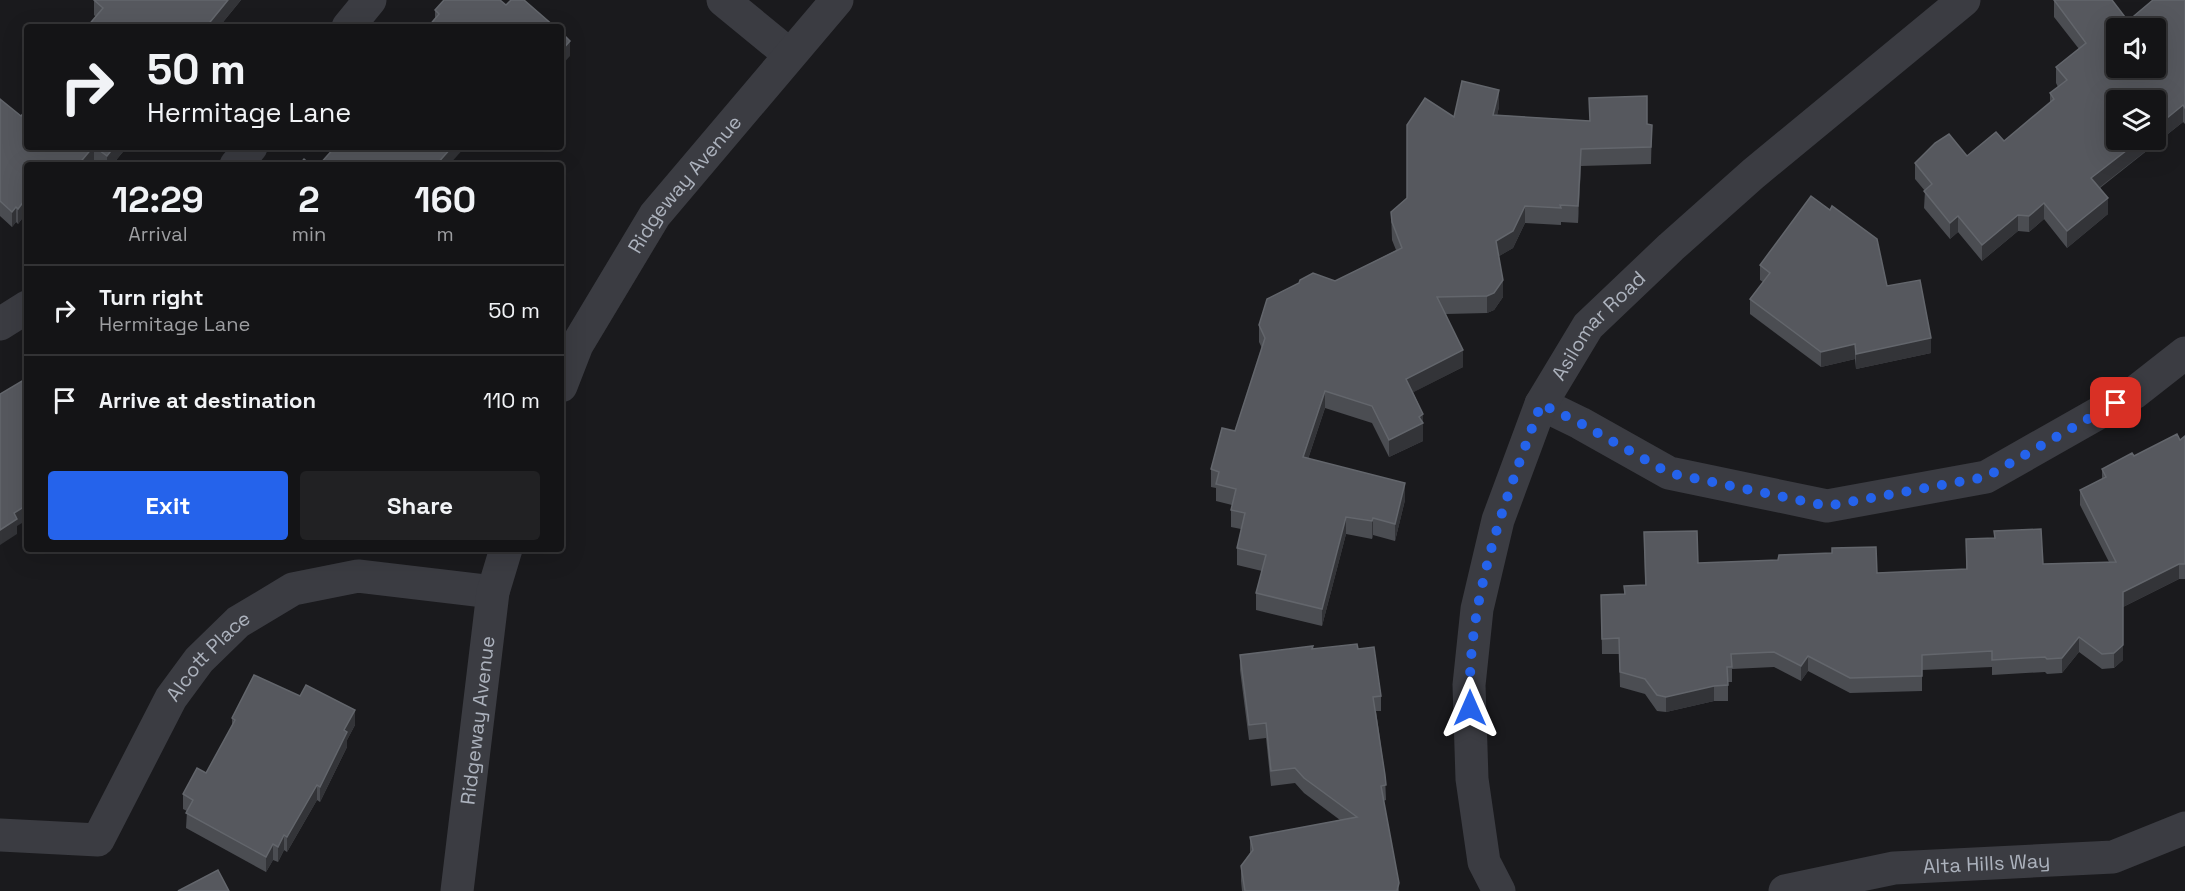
<!DOCTYPE html>
<style>
body{margin:0;font-family:"Space Grotesk",sans-serif;background:#212123;color:#f1f3f6;height:100vh;display:flex;flex-direction:column;font-size:22px;white-space:nowrap}
*{box-sizing:border-box;margin:0}
p{font-size:20px;color:#9d9ea1}
.icon{flex:none;width:33px;height:33px;fill:none;stroke:currentColor;stroke-width:2;stroke-linecap:round;stroke-linejoin:round}
.map{position:relative;flex:1;overflow:hidden}
.sheet{position:absolute;left:24px;top:162px;width:540px;height:390px;display:flex;flex-direction:column;background:#141416;border-radius:6px;box-shadow:0 6px 24px #0002,0 0 0 2px #333335}
.sheet>*{flex:none}
.banner{position:absolute;left:24px;top:24px;width:540px;height:126px;border-radius:6px;box-shadow:0 6px 24px #0002,0 0 0 2px #333335;background:#141416;color:#f1f3f6;overflow:hidden}
.tools{position:absolute;left:2106px;top:18px;display:grid;gap:12px}
.tools a{display:grid;place-items:center;width:60px;height:60px;border-radius:6px;background:#141416;box-shadow:0 6px 24px #0002,0 0 0 2px #333335;font-size:30px}
.pin{position:absolute;display:grid;place-items:center;width:51px;height:51px;color:#fff;margin:-26px;border-radius:12px;box-shadow:0 3px 9px #0006}
.me{position:absolute;width:66px;margin:-33px;rotate:0deg;stroke-linejoin:round;filter:drop-shadow(0 0 4px #0008)}
.turn{display:flex;align-items:center;gap:21px;height:126px;padding:0 24px;font-size:27px}
.turn .icon{width:78px;height:78px;stroke-width:2.5}
.turn b{display:block;font-size:42px;line-height:51px}
.eta{display:flex;justify-content:space-evenly;align-items:center;height:102px;text-align:center}
.eta b{font-size:36px;font-weight:600;line-height:42px}
.button{display:flex;gap:12px;margin-top:auto;padding:12px 24px}
.button a{flex:1;height:69px;border-radius:6px;background:#2563eb;color:#fff;font-size:24px;font-weight:600;line-height:69px;text-align:center}
.button a+a{background:#212123;color:#f1f3f6}
ul{padding:0;list-style:none}
li{display:flex;align-items:center;gap:18px;height:90px;padding:0 24px;border-top:2px solid #333335}
li div{flex:1}
li b{display:block;font-size:22px}
li em{font-style:normal}
.map>svg:first-child{display:block}
</style>
<div class="map">
<svg width="2185" height="891" viewBox="0 0 2185 891">
<rect width="100%" height="100%" fill="#1a1a1d"/>
<g fill="none" stroke-linecap="round" stroke-linejoin="round">
<g stroke="#3b3c42" stroke-width="33">
<path d="M 723,0 L 790,55"/>
<path d="M 348,27 L 370,0"/>
<path d="M 236,165 L 251,147"/>
<path d="M 0,324 L 27,307"/>
<path d="M 1541,404 L 1580,423 L 1669,473 L 1827,506 L 1986,477 L 2134,393 L 2185,353"/>
<path id="s1" d="M 0,835 L 98,840 L 171,698 L 199,660 L 238,622 L 293,589 L 358,576 L 493,592"/>
<path id="s2" d="M 1499,891 L 1484,862 L 1472,779 L 1469,685 L 1477,609 L 1498,520 L 1541,404 L 1588,326 L 1671,247 L 1753,174 L 1964,0"/>
<path id="s3" d="M 1785,891 L 1894,868 L 2113,857 L 2185,828"/>
</g>
<g stroke="#3b3c42" stroke-width="33">
<path id="s4" d="M 561,386 L 577,345 L 655,215 L 837,0"/>
<path id="s5" d="M 457,891 L 493,592 L 506,549"/>
</g>
</g>
<g fill="#4b4d52">
<path d="M 94,0 L 241,0 L 219,27 L 96,17 L 94,15 Z"/>
<path d="M 2054,0 L 2128,21 L 2185,0 L 2185,124 L 2183,122 L 2100,188 L 2108,214 L 2067,248 L 2044,219 L 2029,232 L 2018,231 L 1982,261 L 1958,232 L 1950,239 L 1924,208 L 1925,191 L 1915,179 L 1915,163 L 1967,156 L 2004,141 L 2050,103 L 2050,93 L 2058,87 L 2056,83 L 2056,67 L 2079,49 L 2054,17 Z"/>
<path d="M 506,5 L 435,19 L 435,10 Z"/>
<path d="M 0,99 L 27,147 L 127,147 L 112,165 L 99,165 L 94,161 L 27,165 L 27,212 L 18,224 L 16,222 L 12,227 L 0,216 Z"/>
<path d="M 1499,107 L 1497,115 L 1652,125 L 1651,164 L 1581,166 L 1578,223 L 1561,222 L 1561,225 L 1525,223 L 1513,248 L 1499,256 L 1503,297 L 1494,310 L 1487,313 L 1446,314 L 1463,367 L 1413,392 L 1423,414 L 1423,441 L 1389,457 L 1372,423 L 1325,408 L 1308,459 L 1405,500 L 1395,541 L 1373,535 L 1372,539 L 1346,534 L 1322,626 L 1256,610 L 1256,593 L 1262,571 L 1237,565 L 1237,548 L 1241,529 L 1231,527 L 1231,510 L 1232,505 L 1216,501 L 1216,488 L 1211,487 L 1211,469 L 1235,431 L 1262,348 L 1259,342 L 1259,325 L 1335,281 L 1396,250 L 1392,240 L 1391,212 L 1407,198 L 1454,117 Z"/>
<path d="M 1760,265 L 1887,286 L 1931,353 L 1856,369 L 1855,359 L 1821,367 L 1750,314 L 1750,299 L 1763,282 L 1760,280 Z"/>
<path d="M 2185,436 L 2185,579 L 2179,579 L 2123,607 L 2123,660 L 2114,668 L 2102,669 L 2079,652 L 2062,673 L 2047,674 L 2045,672 L 1992,675 L 1992,667 L 1922,670 L 1922,691 L 1850,693 L 1808,671 L 1801,681 L 1774,667 L 1732,669 L 1732,682 L 1728,682 L 1728,701 L 1714,701 L 1666,712 L 1657,711 L 1645,694 L 1620,687 L 1619,654 L 1602,654 L 1601,595 L 1624,594 L 1624,586 L 1645,585 L 1644,532 L 1698,563 L 1877,573 L 1966,569 L 1966,539 L 2043,564 L 2109,562 L 2080,505 L 2080,490 L 2102,479 L 2102,469 L 2180,440 Z"/>
<path d="M 1313,649 L 1358,649 L 1381,696 L 1381,711 L 1376,711 L 1385,775 L 1386,800 L 1383,801 L 1399,891 L 1242,891 L 1241,881 L 1241,866 L 1250,853 L 1250,837 L 1340,820 L 1304,793 L 1295,783 L 1271,786 L 1266,738 L 1249,740 L 1240,670 L 1240,655 Z"/>
<path d="M 232,718 L 355,725 L 347,740 L 347,747 L 320,802 L 317,800 L 287,852 L 284,850 L 278,862 L 273,860 L 266,872 L 186,828 L 187,811 L 183,809 L 183,794 L 206,773 L 232,726 Z"/>
</g>
<g fill="#333438">
<path d="M 228,0 L 241,0 L 219,27 L 206,27 Z"/>
<path d="M 570,41 L 570,56 L 561,66 L 561,51 Z"/>
<path d="M 1499,90 L 1499,107 L 1493,132 L 1493,115 Z"/>
<path d="M 2183,105 L 2183,122 L 2091,194 L 2091,178 L 2140,140 L 2156,140 L 2156,127 Z"/>
<path d="M 93,147 L 94,147 L 94,161 L 91,165 L 78,165 Z"/>
<path d="M 114,147 L 127,147 L 112,165 L 107,165 L 107,156 Z"/>
<path d="M 452,147 L 465,147 L 449,165 L 436,165 Z"/>
<path d="M 1581,149 L 1581,166 L 1578,223 L 1578,206 Z"/>
<path d="M 27,197 L 27,212 L 18,224 L 18,209 Z"/>
<path d="M 2108,198 L 2108,214 L 2067,248 L 2067,231 Z"/>
<path d="M 2044,203 L 2044,219 L 2029,232 L 2029,216 Z"/>
<path d="M 1525,206 L 1525,223 L 1513,248 L 1496,258 L 1496,241 Z"/>
<path d="M 16,207 L 16,222 L 12,227 L 12,212 Z"/>
<path d="M 2018,215 L 2018,231 L 1982,261 L 1982,245 Z"/>
<path d="M 1958,216 L 1958,232 L 1950,239 L 1950,223 Z"/>
<path d="M 1503,280 L 1503,297 L 1494,310 L 1487,313 L 1487,296 Z"/>
<path d="M 1931,338 L 1931,353 L 1856,369 L 1856,354 Z"/>
<path d="M 1855,344 L 1855,359 L 1821,367 L 1821,352 Z"/>
<path d="M 1463,350 L 1463,367 L 1406,396 L 1406,379 Z"/>
<path d="M 1325,391 L 1325,408 L 1303,474 L 1303,457 Z"/>
<path d="M 1423,414 L 1423,441 L 1389,457 L 1389,440 Z"/>
<path d="M 1405,483 L 1405,500 L 1395,541 L 1395,524 Z"/>
<path d="M 27,505 L 27,520 L 17,526 L 17,534 L 0,545 L 0,530 L 14,513 Z"/>
<path d="M 1346,517 L 1346,534 L 1322,626 L 1322,609 Z"/>
<path d="M 1373,518 L 1373,535 L 1372,539 L 1372,521 Z"/>
<path d="M 2179,564 L 2179,579 L 2123,607 L 2123,592 Z"/>
<path d="M 2079,637 L 2079,652 L 2062,673 L 2062,658 Z"/>
<path d="M 2123,645 L 2123,660 L 2114,668 L 2114,653 Z"/>
<path d="M 1808,656 L 1808,671 L 1801,681 L 1801,666 Z"/>
<path d="M 1714,686 L 1714,701 L 1666,712 L 1666,697 Z"/>
<path d="M 355,710 L 355,725 L 347,740 L 347,747 L 320,802 L 320,787 L 344,730 Z"/>
<path d="M 317,785 L 317,800 L 287,852 L 287,837 Z"/>
<path d="M 284,835 L 284,850 L 278,862 L 278,847 Z"/>
<path d="M 273,844 L 273,860 L 266,872 L 266,857 Z"/>
</g>
<g fill="#56585e" stroke="#63666c" stroke-width="1.5" fill-rule="evenodd">
<path d="M 94,0 L 228,0 L 206,27 L 87,27 L 103,8 Z"/>
<path d="M 444,0 L 500,0 L 506,5 L 511,0 L 524,0 L 555,27 L 428,27 L 439,14 L 435,10 Z"/>
<path d="M 2054,0 L 2112,0 L 2128,21 L 2153,0 L 2185,0 L 2185,108 L 2183,105 L 2156,127 L 2156,100 L 2116,100 L 2116,140 L 2140,140 L 2091,178 L 2108,198 L 2067,231 L 2044,203 L 2029,216 L 2018,215 L 1982,245 L 1958,216 L 1950,223 L 1924,191 L 1932,184 L 1915,163 L 1935,143 L 1949,134 L 1967,156 L 1996,132 L 2004,141 L 2054,99 L 2050,93 L 2067,80 L 2056,67 L 2086,43 ZM 2116,28 L 2156,28 L 2156,68 L 2116,68 Z"/>
<path d="M 561,32 L 570,41 L 561,51 Z"/>
<path d="M 1462,81 L 1499,90 L 1493,115 L 1590,121 L 1589,98 L 1647,96 L 1647,124 L 1652,125 L 1651,147 L 1581,149 L 1578,206 L 1560,205 L 1561,208 L 1525,206 L 1513,231 L 1496,241 L 1503,280 L 1494,293 L 1487,296 L 1437,297 L 1463,350 L 1406,379 L 1423,414 L 1419,417 L 1423,423 L 1389,440 L 1372,406 L 1325,391 L 1303,457 L 1405,483 L 1395,524 L 1373,518 L 1372,521 L 1346,517 L 1322,609 L 1256,593 L 1266,555 L 1237,548 L 1245,513 L 1231,510 L 1236,489 L 1216,484 L 1219,472 L 1211,469 L 1222,428 L 1235,431 L 1265,338 L 1259,325 L 1267,299 L 1299,283 L 1300,280 L 1313,273 L 1335,281 L 1402,248 L 1392,222 L 1391,212 L 1407,198 L 1407,125 L 1425,98 L 1454,117 Z"/>
<path d="M 0,99 L 21,116 L 27,109 L 27,147 L 93,147 L 78,165 L 27,165 L 27,197 L 18,209 L 16,207 L 12,212 L 0,201 Z"/>
<path d="M 95,147 L 114,147 L 107,156 Z"/>
<path d="M 335,147 L 452,147 L 436,165 L 319,165 Z"/>
<path d="M 304,159 L 311,165 L 299,165 Z"/>
<path d="M 1811,196 L 1830,210 L 1832,206 L 1877,239 L 1887,286 L 1920,280 L 1931,338 L 1856,354 L 1855,344 L 1821,352 L 1750,299 L 1770,273 L 1760,265 Z"/>
<path d="M 27,378 L 27,441 L 23,440 L 27,446 L 27,505 L 14,513 L 17,519 L 0,530 L 0,394 Z"/>
<path d="M 2177,434 L 2180,440 L 2185,436 L 2185,564 L 2179,564 L 2123,592 L 2123,645 L 2114,653 L 2102,654 L 2079,637 L 2062,658 L 2047,659 L 2045,657 L 1992,660 L 1992,651 L 1922,655 L 1922,676 L 1850,678 L 1808,656 L 1801,666 L 1774,652 L 1731,654 L 1732,667 L 1727,667 L 1728,685 L 1714,686 L 1666,697 L 1657,695 L 1645,679 L 1620,672 L 1619,638 L 1602,639 L 1601,595 L 1625,594 L 1624,586 L 1646,585 L 1644,532 L 1697,531 L 1698,563 L 1778,560 L 1779,555 L 1832,553 L 1832,548 L 1876,547 L 1877,573 L 1967,569 L 1966,539 L 1995,538 L 1994,531 L 2041,529 L 2043,564 L 2116,562 L 2080,490 L 2106,477 L 2102,469 L 2132,453 L 2134,456 Z"/>
<path d="M 1357,644 L 1358,649 L 1374,647 L 1381,696 L 1373,697 L 1385,775 L 1386,785 L 1381,786 L 1399,883 L 1397,891 L 1245,891 L 1241,866 L 1253,850 L 1250,837 L 1357,817 L 1304,778 L 1295,768 L 1271,771 L 1266,723 L 1249,725 L 1240,655 L 1313,646 L 1312,649 Z"/>
<path d="M 254,675 L 300,696 L 306,685 L 355,710 L 344,730 L 347,732 L 320,787 L 317,785 L 287,837 L 284,835 L 278,847 L 273,844 L 266,857 L 186,813 L 193,800 L 183,794 L 197,768 L 206,773 L 235,720 L 232,718 Z"/>
<path d="M 218,870 L 229,891 L 178,891 Z"/>
</g>
<g fill="none" stroke-linecap="round" stroke-linejoin="round">
<path stroke="#2563eb" stroke-width="10" stroke-dasharray="0 18" d="M 1470,708 C 1466,601 1504,503 1541,404 L 1580,423 L 1669,473 L 1827,506 L 1986,477 L 2116,403"/>
</g>
<g text-anchor="middle" dominant-baseline="central" stroke-width="5" stroke-linejoin="round" paint-order="stroke">
<g font-size="20" fill="#acb2bd" stroke="#151518">
<text stroke="none"><textPath href="#s4" startOffset="238">Ridgeway Avenue</textPath></text>
<text stroke="none"><textPath href="#s2" startOffset="600">Asilomar Road</textPath></text>
<text stroke="none"><textPath href="#s1" startOffset="314">Alcott Place</textPath></text>
<text stroke="none"><textPath href="#s5" startOffset="172">Ridgeway Avenue</textPath></text>
<text stroke="none"><textPath href="#s3" startOffset="204">Alta Hills Way</textPath></text>
</g>
</g>
</svg>
<div class="tools">
<a><svg class="icon" aria-label="sound" viewBox="0 0 24 24"><path d="M4 9h4l5-4v14l-5-4H4zM17 9q2 3 0 6"/></svg></a>
<a><svg class="icon" aria-label="layers" viewBox="0 0 24 24"><path d="M12 4l9 5-9 5-9-5zM3 14l9 5 9-5"/></svg></a>
</div>
<div class="pin" style="left:2116px;top:403px;background:#d93025"><svg class="icon" aria-label="arrive" viewBox="0 0 24 24"><path d="M6 21V4h12l-3 4 3 4H6"/></svg></div>
<svg class="me" style="left:1470px;top:708px" viewBox="-20 -20 40 40"><path d="M0-17L14 15 0 8-14 15z" fill="#2563eb" stroke="#fff" stroke-width="4"/></svg>
<div class="banner">
<div class="turn"><svg class="icon" aria-label="right" viewBox="0 0 24 24"><path d="M7 20v-9h11M14 6l5 5-5 5"/></svg><div><b>50 m</b>Hermitage Lane</div></div>
</div>
<section class="sheet">
<div class="eta">
<div><b>12:29</b><p>Arrival</p></div>
<div><b>2</b><p>min</p></div>
<div><b>160</b><p>m</p></div>
</div>
<ul>
<li><svg class="icon" aria-label="right" viewBox="0 0 24 24"><path d="M7 20v-9h11M14 6l5 5-5 5"/></svg><div><b>Turn right</b><p>Hermitage Lane</p></div><em>50 m</em></li>
<li><svg class="icon" aria-label="arrive" viewBox="0 0 24 24"><path d="M6 21V4h12l-3 4 3 4H6"/></svg><div><b>Arrive at destination</b></div><em>110 m</em></li>
</ul>
<div class="button"><a>Exit</a><a>Share</a></div>
</section>
</div>
